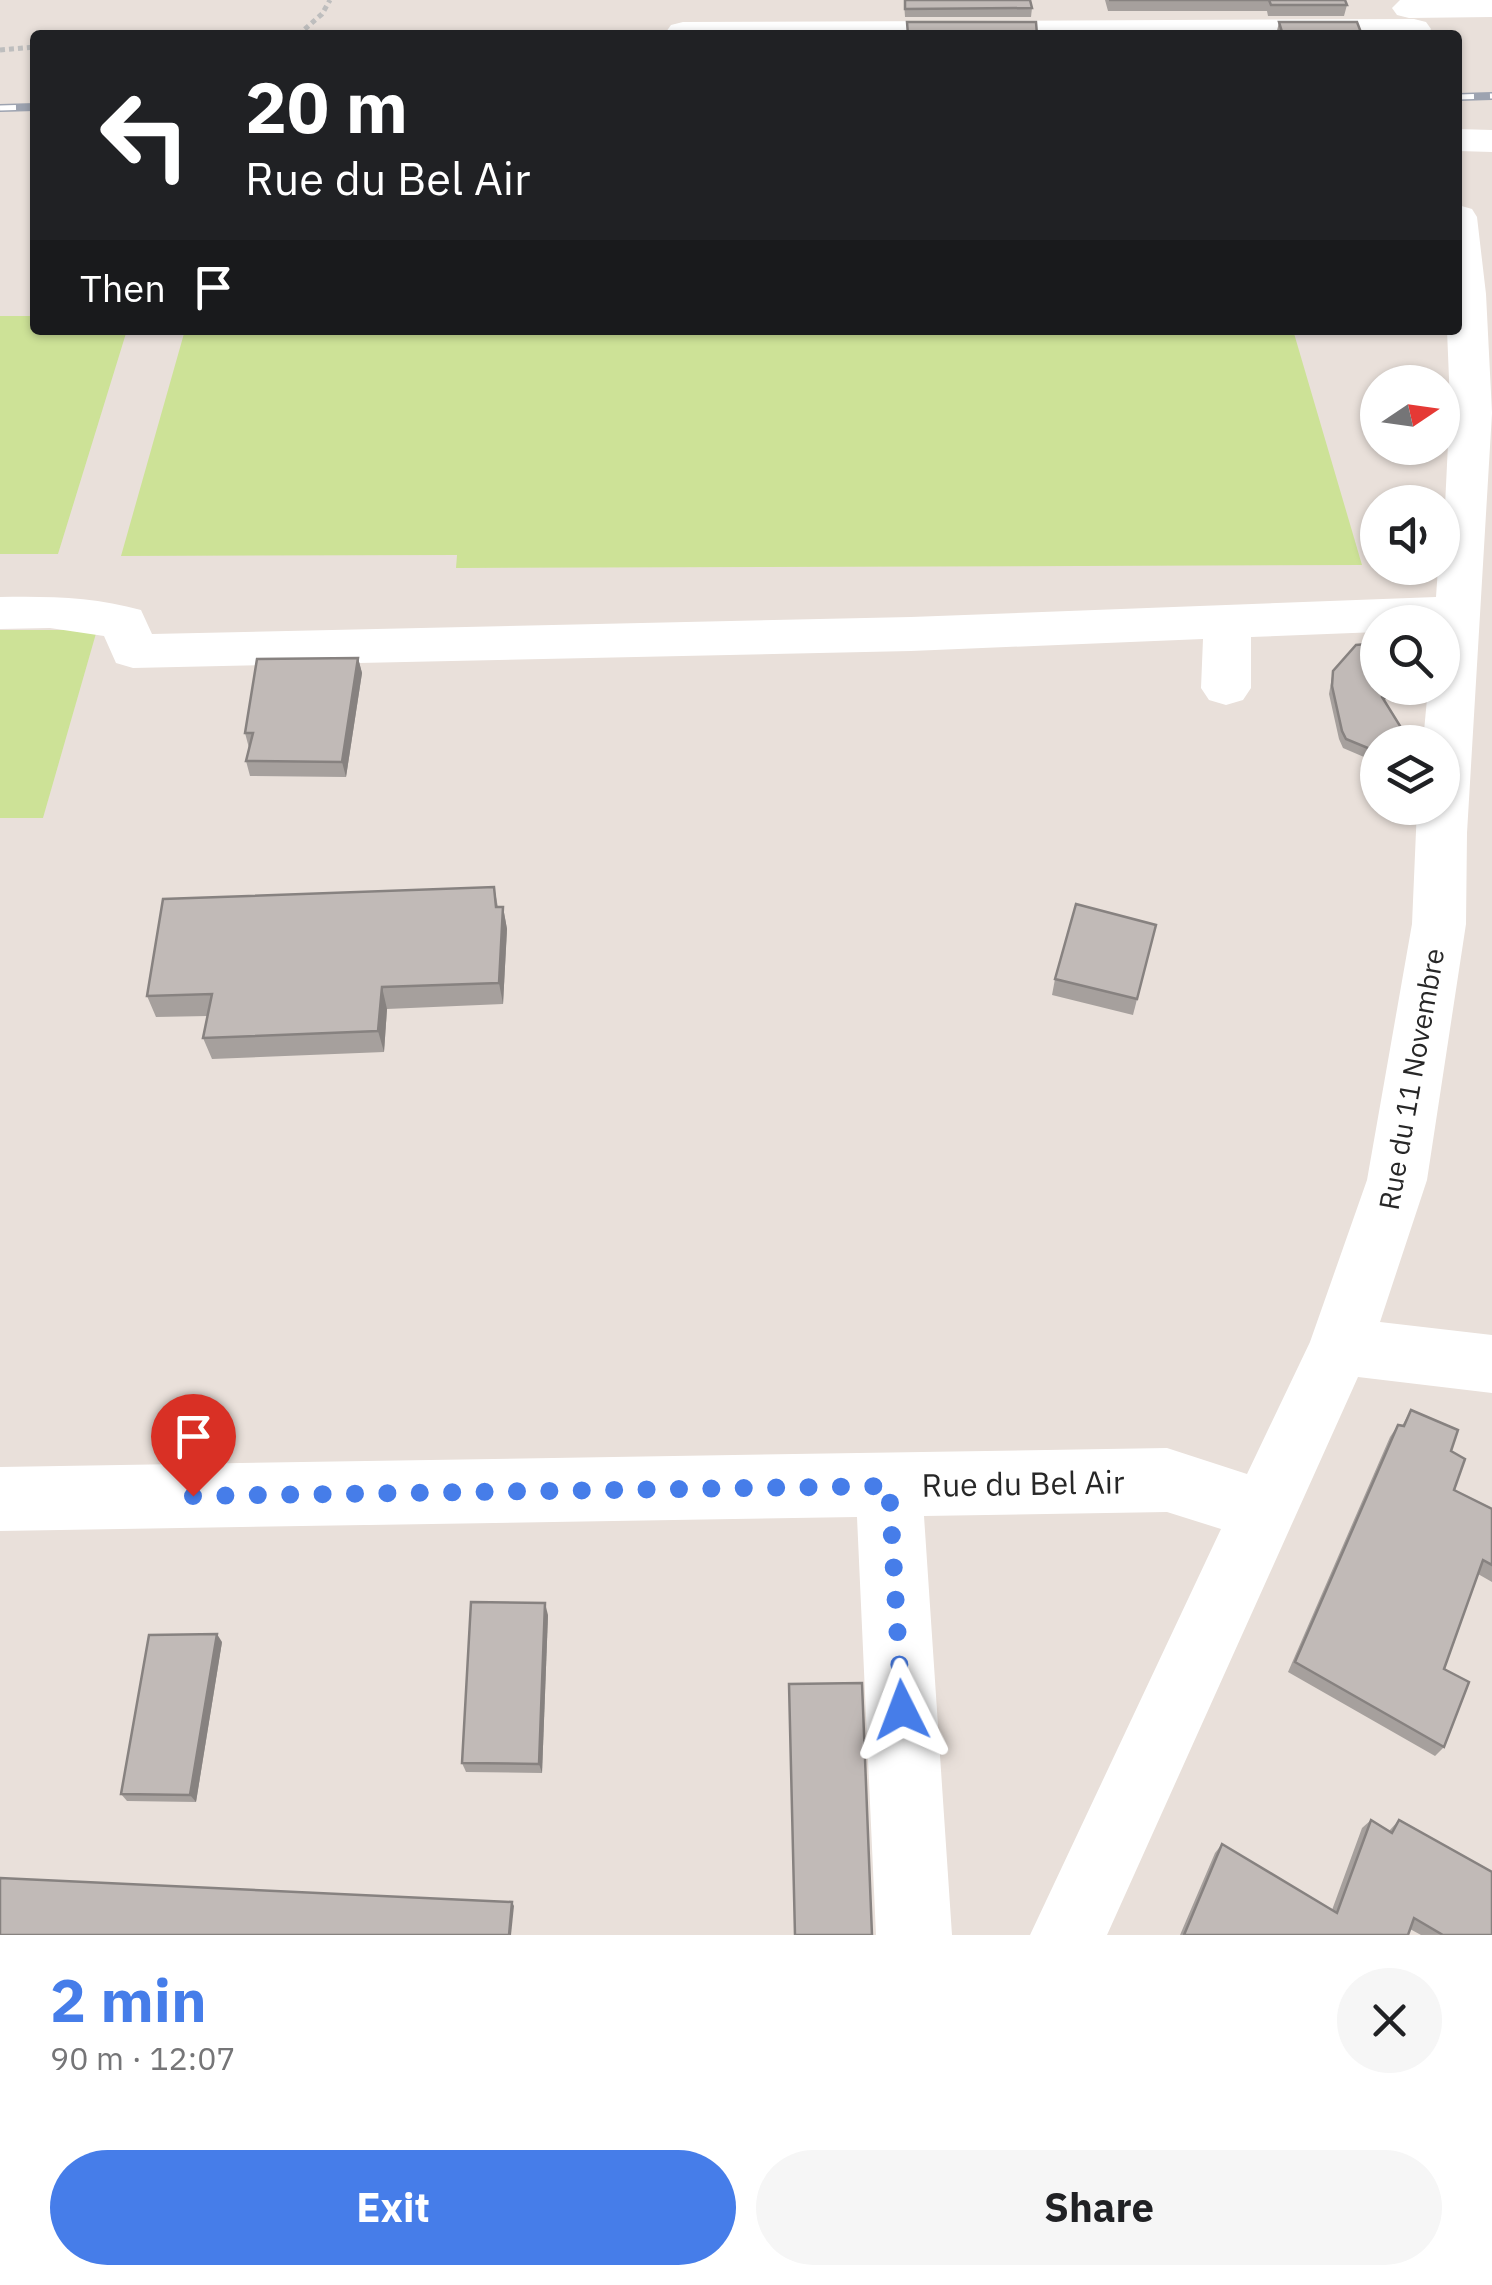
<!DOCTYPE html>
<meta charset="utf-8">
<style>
body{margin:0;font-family:"IBM Plex Sans",sans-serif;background:#f6f6f6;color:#202124;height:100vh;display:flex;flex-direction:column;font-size:38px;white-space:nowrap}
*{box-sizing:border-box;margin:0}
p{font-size:32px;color:#757577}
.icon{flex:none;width:55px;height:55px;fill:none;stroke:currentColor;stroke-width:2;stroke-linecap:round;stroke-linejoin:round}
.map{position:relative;height:1935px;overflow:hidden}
.drawer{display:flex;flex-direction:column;background:#fff;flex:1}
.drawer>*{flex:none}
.top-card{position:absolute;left:30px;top:30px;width:1432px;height:305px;border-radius:10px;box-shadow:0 2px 8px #0004;background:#202124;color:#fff;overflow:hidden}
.needle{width:65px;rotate:77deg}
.controls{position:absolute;left:1360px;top:365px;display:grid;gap:20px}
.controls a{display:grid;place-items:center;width:100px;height:100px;border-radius:50%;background:#fff;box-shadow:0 2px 8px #0004;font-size:50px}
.pin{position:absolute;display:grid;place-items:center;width:85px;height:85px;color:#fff;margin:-102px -42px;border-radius:50% 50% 50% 0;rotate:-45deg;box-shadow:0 0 10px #0007}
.pin .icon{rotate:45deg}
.me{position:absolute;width:110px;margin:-55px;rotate:357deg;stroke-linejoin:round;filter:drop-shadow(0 0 8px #0008)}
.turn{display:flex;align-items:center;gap:35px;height:210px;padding:0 50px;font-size:45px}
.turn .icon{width:130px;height:130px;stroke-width:2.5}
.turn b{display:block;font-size:70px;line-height:85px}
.then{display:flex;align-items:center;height:95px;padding:0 50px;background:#0003;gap:20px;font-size:38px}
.round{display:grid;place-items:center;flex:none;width:105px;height:105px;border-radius:52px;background:#f6f6f6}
.head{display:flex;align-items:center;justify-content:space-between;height:170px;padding:0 50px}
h1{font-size:60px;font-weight:700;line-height:75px;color:#467de9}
.cta{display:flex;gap:20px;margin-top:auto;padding:20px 50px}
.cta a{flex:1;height:115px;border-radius:60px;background:#467de9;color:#fff;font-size:40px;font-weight:700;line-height:115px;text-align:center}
.cta a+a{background:#f6f6f6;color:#202124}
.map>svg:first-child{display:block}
</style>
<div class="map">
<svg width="1492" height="1935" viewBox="0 0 1492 1935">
<rect width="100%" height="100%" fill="#e9e0da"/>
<g fill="#cde297">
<path d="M 0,316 L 35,316 L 35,330 L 127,330 L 58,554 L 0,554 Z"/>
<path d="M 185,330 L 1293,330 L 1362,565 L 456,568 L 457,555 L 121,556 Z"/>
<path d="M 0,630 L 97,630 L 43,818 L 0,818 Z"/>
</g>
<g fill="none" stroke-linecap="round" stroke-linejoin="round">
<g stroke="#bebebe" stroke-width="5" stroke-dasharray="5 4" stroke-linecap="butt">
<path d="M 298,35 L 322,14 L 330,0"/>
<path d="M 0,50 L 35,47"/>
</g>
<g fill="#fff" fill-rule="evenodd">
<path d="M 1400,0 L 1492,0 L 1492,17 L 1409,18 L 1397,15 L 1392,8 Z"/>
<path d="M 1414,19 L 1426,22 L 1431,29 L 1427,35 L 666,32 L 671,25 L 683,22 Z"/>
<path d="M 1458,129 L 1492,130 L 1492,152 L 1458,151 Z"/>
<path d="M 1458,205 L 1472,209 L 1477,217 L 1486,294 L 1492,413 L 1467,833 L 1466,924 L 1427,1180 L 1380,1322 L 1492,1335 L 1492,1393 L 1358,1377 L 1107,1935 L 1030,1935 L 1221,1529 L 1167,1512 L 924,1516 L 952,1935 L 876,1935 L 857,1517 L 0,1531 L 0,1467 L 1167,1448 L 1247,1474 L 1310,1342 L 1367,1180 L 1412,924 L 1417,808 L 1442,808 L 1442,742 L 1423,742 L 1428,688 L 1442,688 L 1442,622 L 1378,622 L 1378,632 L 1251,637 L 1251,688 L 1243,700 L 1226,705 L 1209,700 L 1201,688 L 1203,639 L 911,651 L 133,668 L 116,663 L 104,636 L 50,628 L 0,629 L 0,597 C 47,596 95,597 141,610 L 152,634 L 911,617 L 1436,597 L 1438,568 L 1442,568 L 1450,403 L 1447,330 L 1458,330 Z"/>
</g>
<defs>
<g id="rail">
<path d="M 1458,97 L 1492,96"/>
<path d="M 0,108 L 35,107"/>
</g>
</defs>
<use href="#rail" stroke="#9da3b0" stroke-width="8"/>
<use href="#rail" stroke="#fff" stroke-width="5" stroke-dasharray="16" stroke-linecap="butt"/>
</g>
<g fill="#a6a09d">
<path d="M 904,0 L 1030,0 L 1032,8 L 1031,17 L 905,17 Z"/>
<path d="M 1105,0 L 1345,0 L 1347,5 L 1344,16 L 1268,16 L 1267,11 L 1108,11 Z"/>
<path d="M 1279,22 L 1362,35 L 1276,35 Z"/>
<path d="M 358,658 L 362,673 L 346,777 L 250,776 L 246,761 L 249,748 L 245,733 Z"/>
<path d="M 1333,671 L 1378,688 L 1396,688 L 1384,700 L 1378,742 L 1378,759 L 1371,760 L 1343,748 L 1339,739 L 1329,694 Z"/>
<path d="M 494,887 L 498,907 L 503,907 L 507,929 L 503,1004 L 387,1009 L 384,1052 L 212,1059 L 203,1038 L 208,1016 L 156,1017 L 147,996 Z"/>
<path d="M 1156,925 L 1133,1015 L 1052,995 L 1055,979 Z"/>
<path d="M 1411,1410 L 1451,1451 L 1454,1490 L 1492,1509 L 1492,1582 L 1478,1574 L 1444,1669 L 1444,1747 L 1435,1756 L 1288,1672 L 1390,1437 L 1398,1425 L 1402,1426 Z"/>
<path d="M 548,1615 L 542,1773 L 466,1772 L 462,1763 Z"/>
<path d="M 222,1642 L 196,1802 L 127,1801 L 121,1794 Z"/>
<path d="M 1371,1820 L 1389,1831 L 1399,1820 L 1492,1935 L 1421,1935 L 1410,1929 L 1408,1935 L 1180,1935 L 1215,1853 L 1222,1844 L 1332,1910 L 1362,1828 Z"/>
</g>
<g fill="#878280">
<path d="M 358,658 L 362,673 L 346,777 L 342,762 Z"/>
<path d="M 1391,688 L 1396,688 L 1379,706 L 1382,697 Z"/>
<path d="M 503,907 L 507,929 L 503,1004 L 499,983 Z"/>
<path d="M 382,987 L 387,1009 L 384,1052 L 378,1031 Z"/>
<path d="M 545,1603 L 548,1615 L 542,1773 L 539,1764 Z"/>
<path d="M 217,1634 L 222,1642 L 196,1802 L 190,1795 Z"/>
<path d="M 512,1902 L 514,1906 L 511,1935 L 509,1935 Z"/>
</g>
<g fill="#c1bab7" stroke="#878280" stroke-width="2.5">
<path d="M 905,0 L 1030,0 L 1032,8 L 905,9 Z"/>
<path d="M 1109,0 L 1345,0 L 1347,5 L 1271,5 L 1269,0 Z"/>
<path d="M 907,22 L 1036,22 L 1037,35 L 908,35 Z"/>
<path d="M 1279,22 L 1357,22 L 1362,35 L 1283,35 Z"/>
<path d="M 1378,643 L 1378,688 L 1391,688 L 1382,697 L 1410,742 L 1378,742 L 1378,751 L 1375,751 L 1346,739 L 1342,731 L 1332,686 L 1333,671 L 1356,645 Z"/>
<path d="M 358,658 L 342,762 L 246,761 L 253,733 L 245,733 L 257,659 Z"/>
<path d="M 494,887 L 496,907 L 503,907 L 499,983 L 382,987 L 378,1031 L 203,1038 L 212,994 L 147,996 L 163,899 Z"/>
<path d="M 1076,904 L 1156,925 L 1137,999 L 1055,979 Z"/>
<path d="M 1411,1410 L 1458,1430 L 1451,1451 L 1465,1459 L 1454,1490 L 1492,1509 L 1492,1565 L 1483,1560 L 1444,1669 L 1469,1682 L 1444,1747 L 1295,1662 L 1398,1425 L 1404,1426 Z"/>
<path d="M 471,1602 L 545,1603 L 539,1764 L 462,1763 Z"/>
<path d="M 217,1634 L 190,1795 L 121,1794 L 149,1635 Z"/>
<path d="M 862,1683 L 872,1935 L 795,1935 L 789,1684 Z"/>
<path d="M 1371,1820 L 1392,1833 L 1399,1820 L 1492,1872 L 1492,1935 L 1443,1935 L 1414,1918 L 1408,1935 L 1184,1935 L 1222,1844 L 1337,1913 Z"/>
<path d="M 0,1878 L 512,1902 L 509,1935 L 0,1935 Z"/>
</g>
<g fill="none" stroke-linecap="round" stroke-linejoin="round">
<path stroke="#467de9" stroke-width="18" stroke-dasharray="0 32.4" d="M 193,1496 L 889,1486 L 902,1710"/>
</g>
<g text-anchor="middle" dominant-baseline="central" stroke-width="9" stroke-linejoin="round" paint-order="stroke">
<g font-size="28" fill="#272727" stroke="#fff">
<text transform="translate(1411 1079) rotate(-80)">Rue du 11 Novembre</text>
</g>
<g font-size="32" fill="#272727" stroke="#fff">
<text transform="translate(1023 1483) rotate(-1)">Rue du Bel Air</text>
</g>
</g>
</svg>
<div class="controls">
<a><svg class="needle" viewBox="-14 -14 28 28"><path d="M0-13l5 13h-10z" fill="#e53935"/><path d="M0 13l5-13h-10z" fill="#757577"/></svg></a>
<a><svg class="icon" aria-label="sound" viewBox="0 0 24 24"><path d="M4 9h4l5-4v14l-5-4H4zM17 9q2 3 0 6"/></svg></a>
<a><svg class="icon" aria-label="search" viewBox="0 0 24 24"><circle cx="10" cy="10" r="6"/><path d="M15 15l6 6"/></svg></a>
<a><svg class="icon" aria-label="layers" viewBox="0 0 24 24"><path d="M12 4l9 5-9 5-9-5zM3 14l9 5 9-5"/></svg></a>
</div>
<div class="pin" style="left:193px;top:1496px;background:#d93025"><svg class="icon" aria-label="arrive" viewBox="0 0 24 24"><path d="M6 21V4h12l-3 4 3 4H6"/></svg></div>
<svg class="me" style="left:902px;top:1710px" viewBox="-20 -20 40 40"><path d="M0-17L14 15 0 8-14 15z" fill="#467de9" stroke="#fff" stroke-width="4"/></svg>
<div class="top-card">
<div class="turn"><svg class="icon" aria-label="left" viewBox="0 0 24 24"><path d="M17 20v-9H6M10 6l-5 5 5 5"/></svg><div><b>20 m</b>Rue du Bel Air</div></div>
<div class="then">Then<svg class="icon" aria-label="arrive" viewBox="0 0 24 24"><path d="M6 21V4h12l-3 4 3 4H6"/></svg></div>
</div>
</div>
<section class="drawer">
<div class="head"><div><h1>2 min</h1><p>90 m · 12:07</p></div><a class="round"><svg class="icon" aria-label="close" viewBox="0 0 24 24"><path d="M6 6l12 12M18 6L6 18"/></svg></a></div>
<div class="cta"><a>Exit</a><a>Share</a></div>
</section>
